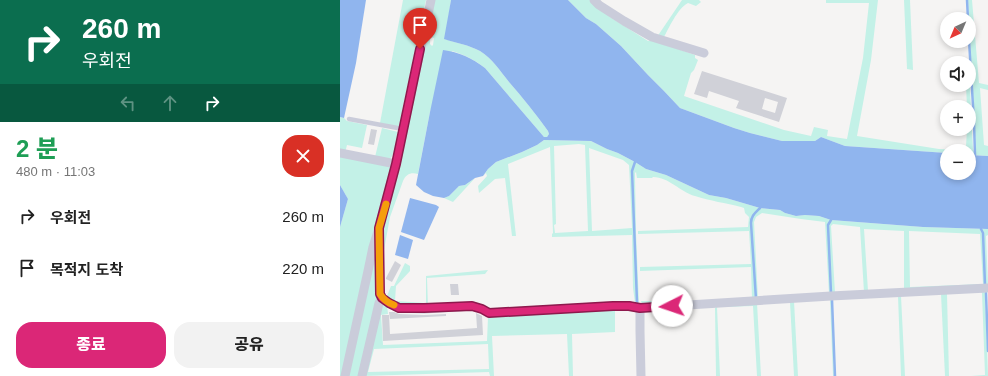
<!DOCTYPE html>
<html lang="ko">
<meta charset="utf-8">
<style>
body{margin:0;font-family:Arial,"Noto Sans KR",sans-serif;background:#f2f2f2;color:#222;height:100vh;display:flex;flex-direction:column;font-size:15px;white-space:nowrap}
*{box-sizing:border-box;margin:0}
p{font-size:13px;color:#767676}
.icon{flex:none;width:22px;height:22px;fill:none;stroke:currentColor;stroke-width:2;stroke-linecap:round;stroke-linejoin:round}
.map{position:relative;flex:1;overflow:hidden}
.sheet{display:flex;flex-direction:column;background:#fff;width:340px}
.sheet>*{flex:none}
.top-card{background:#0b6e4f;color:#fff;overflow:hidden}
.needle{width:26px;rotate:224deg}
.tools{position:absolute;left:600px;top:12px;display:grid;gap:8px}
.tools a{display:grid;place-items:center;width:36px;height:36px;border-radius:50%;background:#fff;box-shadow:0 2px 6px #0003;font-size:20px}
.pin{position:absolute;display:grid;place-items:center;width:34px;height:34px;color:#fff;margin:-41px -17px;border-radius:50% 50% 50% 0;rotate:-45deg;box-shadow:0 0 4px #0007}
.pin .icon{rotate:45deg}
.me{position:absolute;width:44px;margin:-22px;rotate:266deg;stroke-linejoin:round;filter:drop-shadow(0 0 3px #0008)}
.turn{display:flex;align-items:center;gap:14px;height:84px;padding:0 16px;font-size:18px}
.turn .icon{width:52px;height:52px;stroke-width:2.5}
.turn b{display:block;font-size:28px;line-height:34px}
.lanes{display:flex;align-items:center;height:38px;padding:0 16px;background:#0003;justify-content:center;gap:20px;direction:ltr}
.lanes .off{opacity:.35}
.round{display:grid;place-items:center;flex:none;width:42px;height:42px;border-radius:16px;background:#f2f2f2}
.summary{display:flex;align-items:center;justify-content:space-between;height:68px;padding:0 16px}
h1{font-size:24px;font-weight:800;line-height:30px;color:#1e9e55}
.action{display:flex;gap:8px;margin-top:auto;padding:8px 16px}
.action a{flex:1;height:46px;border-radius:16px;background:#db2777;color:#fff;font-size:16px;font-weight:800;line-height:46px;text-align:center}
.action a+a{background:#f2f2f2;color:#222}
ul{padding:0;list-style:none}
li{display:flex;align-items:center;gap:12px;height:52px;padding:0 16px}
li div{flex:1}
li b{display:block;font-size:15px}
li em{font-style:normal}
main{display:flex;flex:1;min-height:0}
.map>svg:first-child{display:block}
</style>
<main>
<section class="sheet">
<div class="top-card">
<div class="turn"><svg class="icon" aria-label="right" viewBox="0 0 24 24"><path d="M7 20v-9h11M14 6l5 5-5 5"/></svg><div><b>260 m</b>우회전</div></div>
<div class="lanes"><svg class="icon off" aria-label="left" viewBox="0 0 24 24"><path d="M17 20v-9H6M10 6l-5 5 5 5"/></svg><svg class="icon off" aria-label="ahead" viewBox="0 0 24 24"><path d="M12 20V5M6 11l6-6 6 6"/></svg><svg class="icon" aria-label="right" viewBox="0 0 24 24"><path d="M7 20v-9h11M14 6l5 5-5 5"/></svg></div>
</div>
<div class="summary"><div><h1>2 분</h1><p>480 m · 11:03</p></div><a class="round" style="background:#d93025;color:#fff"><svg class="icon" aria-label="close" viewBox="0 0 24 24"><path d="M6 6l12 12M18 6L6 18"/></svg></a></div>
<ul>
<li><svg class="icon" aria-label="right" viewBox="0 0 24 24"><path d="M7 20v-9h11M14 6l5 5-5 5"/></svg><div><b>우회전</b></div><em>260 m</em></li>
<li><svg class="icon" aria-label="arrive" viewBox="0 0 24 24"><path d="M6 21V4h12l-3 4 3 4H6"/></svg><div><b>목적지 도착</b></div><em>220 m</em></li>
</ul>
<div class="action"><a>종료</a><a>공유</a></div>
</section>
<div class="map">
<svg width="648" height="376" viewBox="0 0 648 376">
<rect width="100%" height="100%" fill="#f5f4f3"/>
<g fill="#c3f1e7" fill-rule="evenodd">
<path d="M 63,0 L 86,0 L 63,106 L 60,127 L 40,123 Z"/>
<path d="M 94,0 L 111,0 L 105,39 C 116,43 129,45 140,51 C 153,59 160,71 169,82 C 183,98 196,114 208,131 L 209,134 L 207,137 L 204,137 L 145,68 C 135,60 125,55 112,51 L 90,112 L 78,174 C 71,172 66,174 63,181 L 50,217 L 44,250 L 41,255 L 41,234 L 86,37 L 90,38 L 90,44 L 92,46 L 93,45 L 94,38 L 87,36 Z"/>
<path d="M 228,0 L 250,0 L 270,17 L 308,41 L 315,41 L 355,55 L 355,58 L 358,60 L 354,70 L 351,73 L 344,96 L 444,130 L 471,136 L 474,127 L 488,130 L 487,136 L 507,139 L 523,58 L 529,3 L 486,3 L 486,0 L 538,0 L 531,60 L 517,136 L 599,149 L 622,150 L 626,147 L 627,129 L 629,129 L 629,107 L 627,107 L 626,85 L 629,85 L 629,68 L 633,149 L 635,155 L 636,151 L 628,0 L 632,0 L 639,83 L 648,85 L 648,90 L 640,88 L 644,145 L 648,146 L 648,156 L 629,155 L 629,151 L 607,151 L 607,153 L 505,146 L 481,137 L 475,141 L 442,141 L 410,133 L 394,128 L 340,108 L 324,91 L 308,75 L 281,46 L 256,24 L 246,18 Z"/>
<path d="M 342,0 L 359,0 L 361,2 L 356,6 L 348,3 C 337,9 329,28 323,39 L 317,37 Z"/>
<path d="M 564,0 L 570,0 L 573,70 L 567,69 Z"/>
<path d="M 0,117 L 4,118 L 7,121 L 27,125 L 22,148 L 7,145 L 5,153 L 50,167 L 50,170 L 2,376 L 0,376 L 0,227 L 8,199 L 0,185 Z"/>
<path d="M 42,128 L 58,132 C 56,141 56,152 50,159 L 35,157 Z"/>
<path d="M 204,140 L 251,141 L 267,149 L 278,153 L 295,162 L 306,169 L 326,175 L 369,195 L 386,198 L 420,208 L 440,210 L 445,213 L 456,216 L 465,215 L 479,216 L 491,220 L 583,227 L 648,229 L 648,235 L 646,236 L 648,287 L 548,292 L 548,290 L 564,289 L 564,231 L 524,229 L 528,291 L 543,291 L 543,293 L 510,295 L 510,292 L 524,292 L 520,227 L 493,224 L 491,226 L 495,293 L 506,292 L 508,295 L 478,296 L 478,295 L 489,294 L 485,222 L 461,219 L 422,213 L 416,217 L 414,222 L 418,299 L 474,295 L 474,296 L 416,300 L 303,305 L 302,304 L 301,301 L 347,301 L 348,302 L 412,299 L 411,267 L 300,271 L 300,267 L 411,264 L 409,231 L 298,234 L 298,231 L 408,227 L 409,217 L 405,213 L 404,208 L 401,207 C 386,203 370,201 355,196 C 340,192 329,177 313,177 L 312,178 L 297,178 L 296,172 L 295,173 L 295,178 L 296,232 L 299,304 L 295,303 L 293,288 L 292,235 L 212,237 L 212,234 L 213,233 L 210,147 L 168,164 L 176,236 L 172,236 L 165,178 L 155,179 L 139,193 L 138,186 L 147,176 L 146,173 L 143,176 L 148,169 L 156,162 L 182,152 L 197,145 ZM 239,144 L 245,145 L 248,231 L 215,233 L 214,225 L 216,224 L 214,146 ZM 249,148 L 283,160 L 289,165 L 292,228 L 252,231 ZM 569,231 L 640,234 L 643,284 L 570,287 Z"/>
<path d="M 135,178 L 113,202 L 104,198 L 109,196 L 119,186 L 125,185 Z"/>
<path d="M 35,246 L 38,294 L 20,376 L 7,376 Z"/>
<path d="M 65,263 L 70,266 L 70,271 L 56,286 L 55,301 L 86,303 L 86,276 L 148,270 L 145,274 L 87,278 L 88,306 L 70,307 L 51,302 L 41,289 L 47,296 L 51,286 L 54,286 Z"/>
<path d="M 639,290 L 645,292 L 648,376 L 631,376 L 645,375 L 642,293 Z"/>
<path d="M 578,293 L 577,295 L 561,296 L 565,376 L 561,376 L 558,296 L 492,299 L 494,376 L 493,376 L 490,300 L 486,299 L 486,298 Z"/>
<path d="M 601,294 L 607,294 L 609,376 L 605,376 Z"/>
<path d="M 454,301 L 458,376 L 454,376 L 450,302 Z"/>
<path d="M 417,303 L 421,376 L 417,376 L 413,306 L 382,307 Z"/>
<path d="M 39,304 L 47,305 L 48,314 L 41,315 L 43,345 L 147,341 L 148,317 L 275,310 L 275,332 L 232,334 L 233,376 L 229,376 L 227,334 L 152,336 L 154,376 L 150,376 L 149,372 L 23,376 ZM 148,344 L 149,369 L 28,372 L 34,349 Z"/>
<path d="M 377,307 L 380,376 L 376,376 L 375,308 Z"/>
</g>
<g fill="#90b5ee">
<path d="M 0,0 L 26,0 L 16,63 L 4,118 L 0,117 Z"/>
<path d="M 111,0 L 228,0 L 246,18 L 256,24 L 281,46 L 308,75 L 324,91 L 340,108 L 394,128 L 410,133 L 442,141 L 475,141 L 481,137 L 505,146 L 607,153 L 607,173 L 629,173 L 629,155 L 648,156 L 648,229 L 583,227 L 491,220 L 479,216 L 465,215 L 456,216 L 445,213 L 440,210 L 420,208 L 386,198 L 369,195 L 326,175 L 306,169 L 295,162 L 278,153 L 267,149 L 251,141 L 204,140 L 197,145 L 182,152 L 156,162 L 148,169 L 143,176 L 135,178 L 125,185 L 119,186 L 109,196 L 104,198 L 93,196 L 84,192 L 76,185 L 90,112 L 103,50 C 119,52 132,58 145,68 L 204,137 L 207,137 L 209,134 L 208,131 C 196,114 183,98 169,82 C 160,71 153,59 140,51 C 129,45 116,43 104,39 Z"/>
<path d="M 0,185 L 8,199 L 0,227 Z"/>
<path d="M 70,198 L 96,205 L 99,207 L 84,240 L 61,232 Z"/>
<path d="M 60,235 L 73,240 L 68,259 L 55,255 Z"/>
</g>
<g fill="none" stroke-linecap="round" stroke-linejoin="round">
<g stroke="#90b5ee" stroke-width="2.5">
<path d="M 627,0 L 628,19"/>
<path d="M 629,40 L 634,122 L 635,155"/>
<path d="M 295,162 L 292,171 L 297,302"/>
<path d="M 491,220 L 488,225 L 491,293"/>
<path d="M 641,229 L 643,233 L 645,285"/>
<path d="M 646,293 L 648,351"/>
<path d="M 416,299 L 411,223 C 411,216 415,213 420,208"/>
<path d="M 492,300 L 495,376"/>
</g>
</g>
<g fill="#d0d1d8" fill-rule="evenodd">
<path d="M 362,71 L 447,98 L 439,122 L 396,108 L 399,101 L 369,91 L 367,98 L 354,94 ZM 425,98 L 438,102 L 435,113 L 422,109 Z"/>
<path d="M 31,129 L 37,130 L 34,145 L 28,144 Z"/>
<path d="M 55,261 L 61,265 L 52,282 L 46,279 L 46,278 Z"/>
<path d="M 110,284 L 118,284 L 119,295 L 111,295 Z"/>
<path d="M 49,312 L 54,312 L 59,314 L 84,315 L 106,314 L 106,316 L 50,319 Z"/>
<path d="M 136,313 L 142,316 L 143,335 L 43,341 L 42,315 L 49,315 L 50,334 L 137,328 Z"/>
</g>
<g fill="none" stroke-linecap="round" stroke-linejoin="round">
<path stroke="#caccda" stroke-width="4.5" d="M 9,119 L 63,129"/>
<g stroke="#caccda" stroke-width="9">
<path d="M 254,0 L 259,5 L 284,21 L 312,37 L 364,53"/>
<path d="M 0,153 L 56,164"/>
<path d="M 39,228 L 40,294 L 42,298 L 49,303 L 59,308 L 84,309 L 132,306 L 142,309 L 149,313 L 273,306 L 289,306 L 300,308 L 491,296 L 648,288"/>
<path d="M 300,308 L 300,331 L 301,376"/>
<path d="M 5,376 L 28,271 L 33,247 L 39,228 L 56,164 L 91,0"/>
<path d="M 22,376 L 39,303 L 42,298"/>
</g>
</g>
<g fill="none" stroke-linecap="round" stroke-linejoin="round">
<defs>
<path id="route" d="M 80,49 L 56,164 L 39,228 L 40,294 L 42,298 L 49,303 L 59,308 L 84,308 L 132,306 L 142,309 L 149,313 L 273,306 L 289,306 L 300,308 L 332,306"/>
</defs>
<use href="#route" stroke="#8e194d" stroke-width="10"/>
<use href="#route" stroke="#db2777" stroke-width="7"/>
<path stroke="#f59e0b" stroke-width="7" d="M 46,204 L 39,228 L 40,294 C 43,299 48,303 54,305"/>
</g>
</svg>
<div class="tools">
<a><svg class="needle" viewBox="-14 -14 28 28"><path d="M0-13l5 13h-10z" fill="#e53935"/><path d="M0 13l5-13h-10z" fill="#767676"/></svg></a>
<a><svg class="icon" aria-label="sound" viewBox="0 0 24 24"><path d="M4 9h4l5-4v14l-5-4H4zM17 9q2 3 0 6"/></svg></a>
<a>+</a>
<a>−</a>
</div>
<div class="pin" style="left:80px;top:49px;background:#d93025"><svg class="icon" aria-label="arrive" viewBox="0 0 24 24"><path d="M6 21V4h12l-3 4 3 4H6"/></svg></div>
<svg class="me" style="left:332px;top:306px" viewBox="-20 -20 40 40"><circle r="19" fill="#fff"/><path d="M0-13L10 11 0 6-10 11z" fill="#db2777"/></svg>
</div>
</main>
